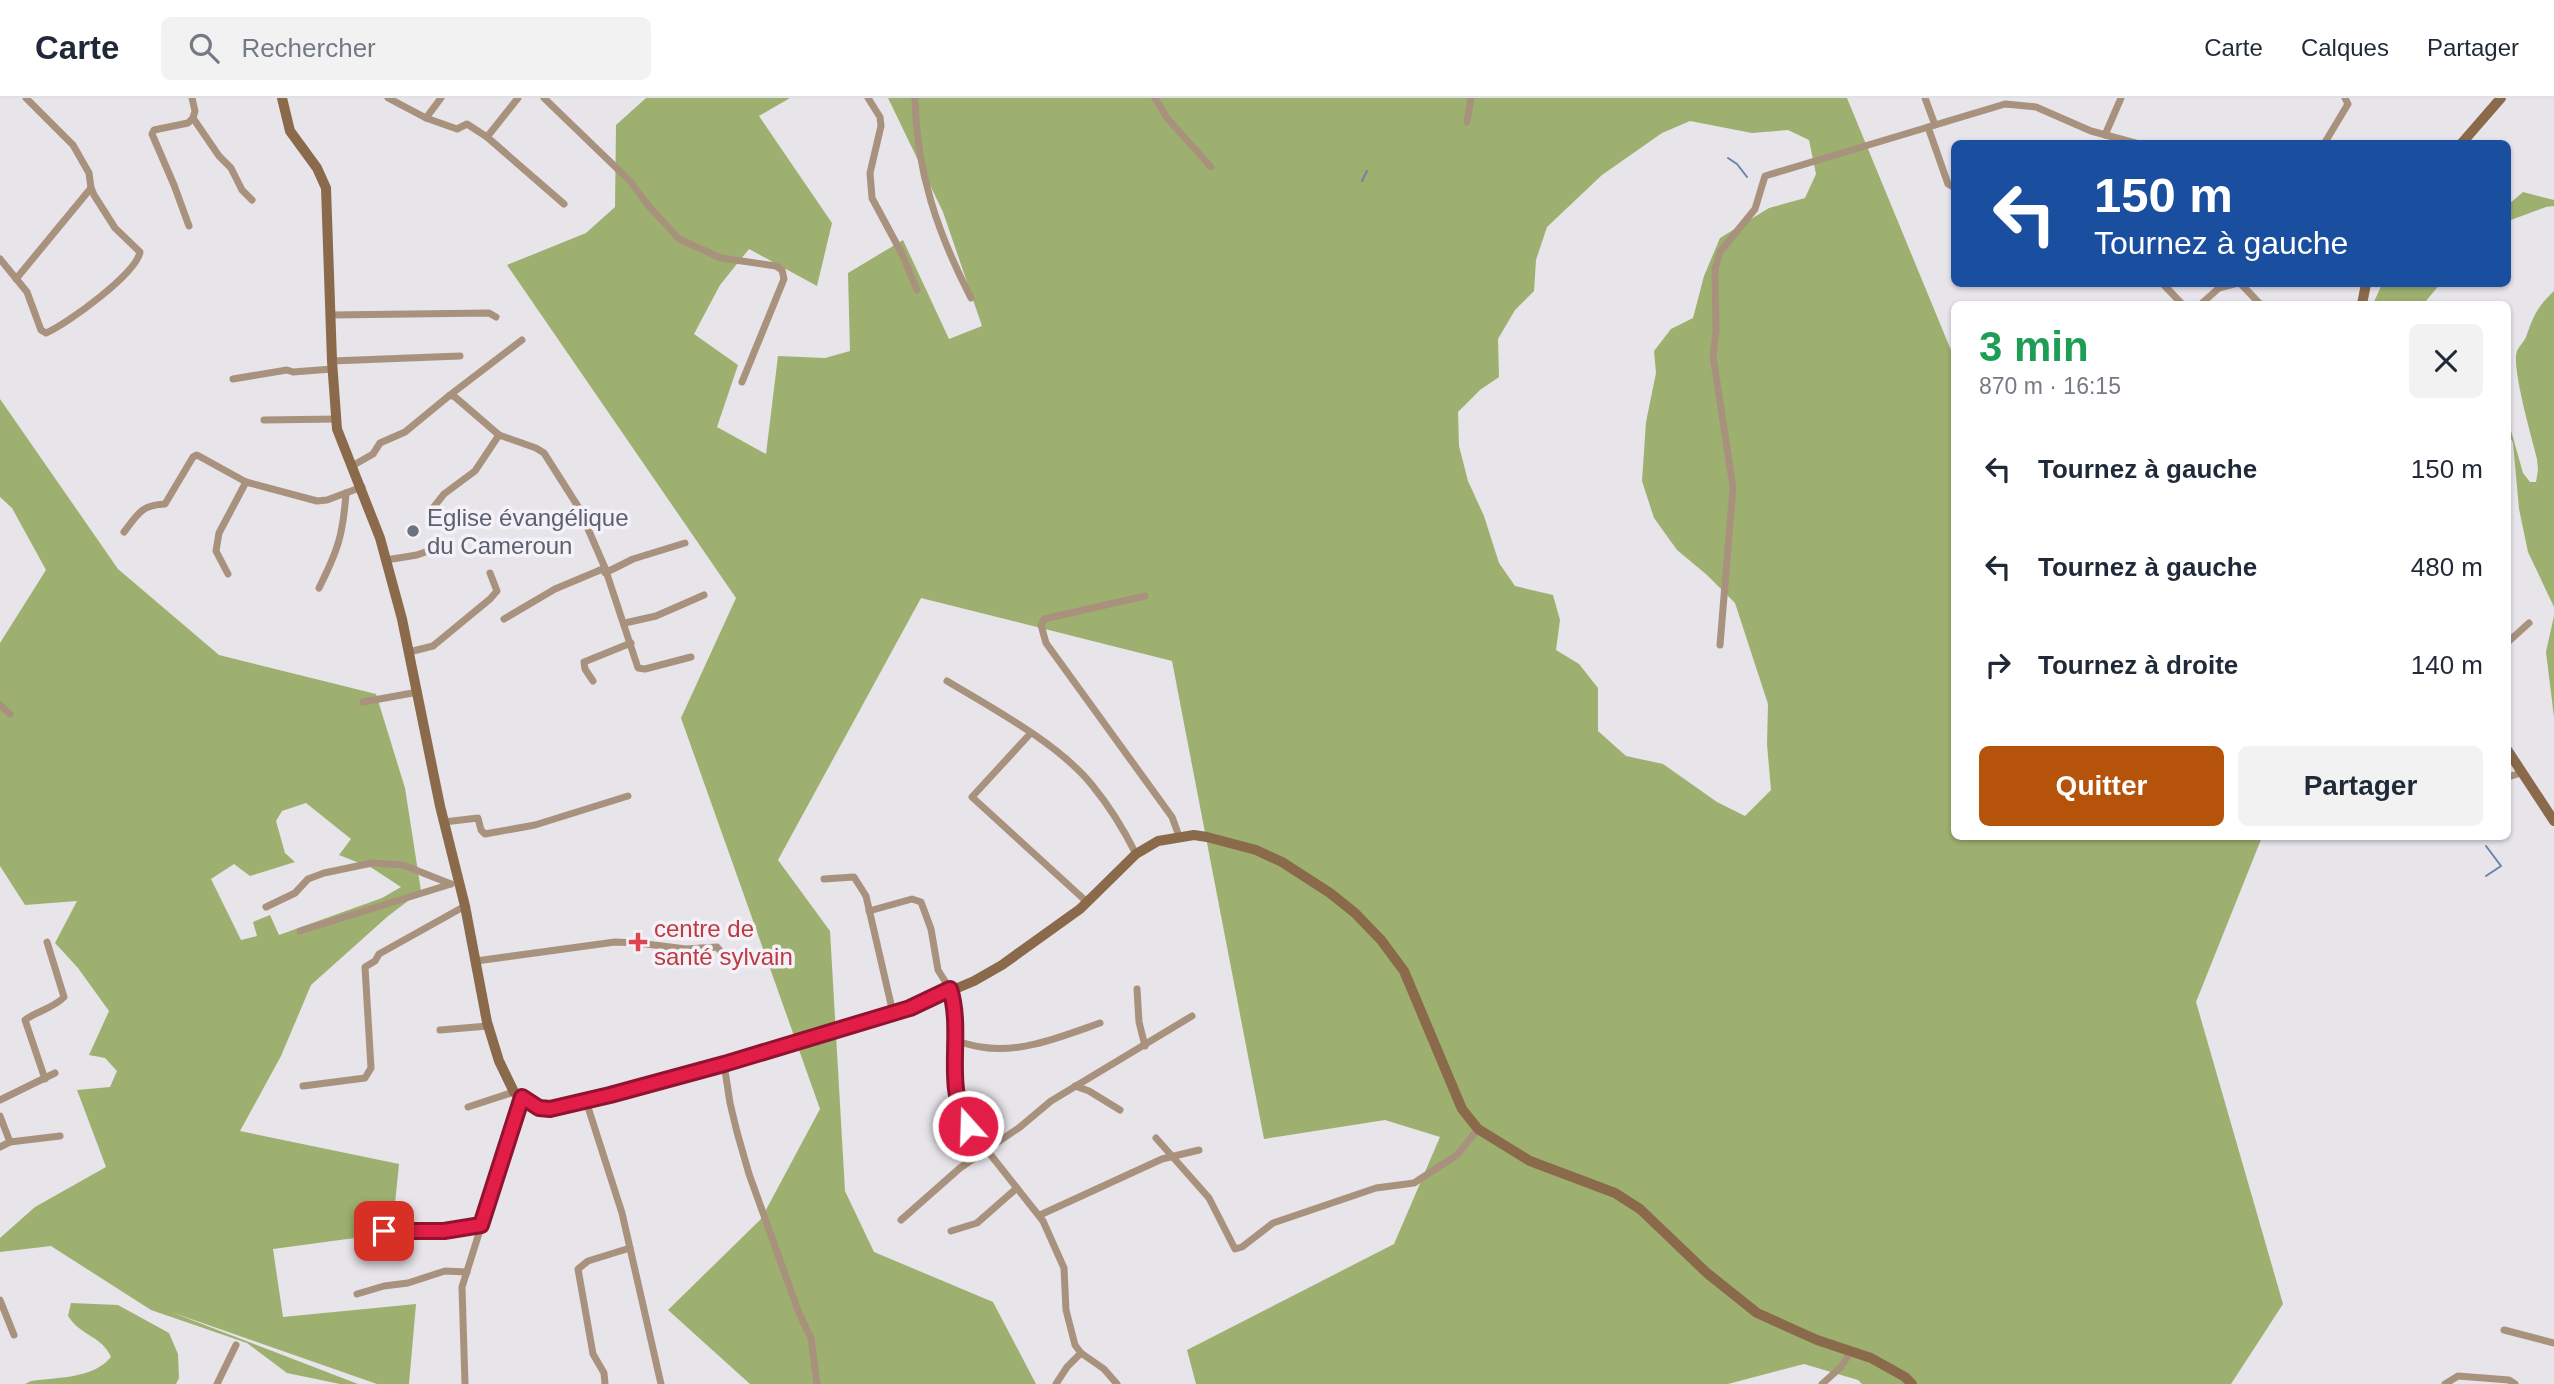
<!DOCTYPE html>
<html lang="fr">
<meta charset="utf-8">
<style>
body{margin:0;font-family:Helvetica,sans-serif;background:#f2f2f3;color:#1f2937;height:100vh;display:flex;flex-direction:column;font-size:26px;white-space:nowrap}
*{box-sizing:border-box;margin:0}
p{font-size:23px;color:#747a83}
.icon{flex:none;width:38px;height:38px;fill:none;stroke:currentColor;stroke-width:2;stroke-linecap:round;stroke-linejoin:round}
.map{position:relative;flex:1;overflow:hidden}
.panel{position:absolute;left:1951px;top:203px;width:560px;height:539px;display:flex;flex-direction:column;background:#fff;border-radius:10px;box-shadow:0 2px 5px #0004}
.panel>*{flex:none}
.guide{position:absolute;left:1951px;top:42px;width:560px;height:147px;border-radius:10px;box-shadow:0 2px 5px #0004;background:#1a4fa0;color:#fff;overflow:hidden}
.pin{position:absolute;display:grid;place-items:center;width:60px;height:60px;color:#fff;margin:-30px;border-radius:14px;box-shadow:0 4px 10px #0006}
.me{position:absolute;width:77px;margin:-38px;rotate:340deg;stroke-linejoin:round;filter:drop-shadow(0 0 5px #0008)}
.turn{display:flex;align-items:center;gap:24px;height:147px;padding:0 28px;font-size:32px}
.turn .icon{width:91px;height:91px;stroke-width:2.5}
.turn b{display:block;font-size:49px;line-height:60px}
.round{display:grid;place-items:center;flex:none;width:74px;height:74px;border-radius:10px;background:#f2f2f3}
.head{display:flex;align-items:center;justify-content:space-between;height:119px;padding:0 28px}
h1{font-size:42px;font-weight:800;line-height:52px;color:#1e9e55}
.button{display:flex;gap:14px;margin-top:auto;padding:14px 28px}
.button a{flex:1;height:80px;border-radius:10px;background:#b45309;color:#fff;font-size:28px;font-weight:800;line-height:80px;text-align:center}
.button a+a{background:#f2f2f3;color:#1f2937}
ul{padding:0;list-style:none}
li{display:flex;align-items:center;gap:21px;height:98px;padding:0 28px}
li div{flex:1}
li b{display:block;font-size:26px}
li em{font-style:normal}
header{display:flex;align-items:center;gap:42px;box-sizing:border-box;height:98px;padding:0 35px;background:#fff;border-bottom:2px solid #e0e1e3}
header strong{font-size:33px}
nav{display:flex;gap:38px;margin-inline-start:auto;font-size:24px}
.search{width:490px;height:63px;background:#f2f2f3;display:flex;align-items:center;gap:18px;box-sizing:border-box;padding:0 24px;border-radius:10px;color:#747a83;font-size:26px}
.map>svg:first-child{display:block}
</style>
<header>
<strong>Carte</strong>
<div class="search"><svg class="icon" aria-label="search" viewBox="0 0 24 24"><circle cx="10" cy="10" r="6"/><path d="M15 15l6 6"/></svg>Rechercher</div>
<nav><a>Carte</a><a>Calques</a><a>Partager</a></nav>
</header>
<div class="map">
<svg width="2554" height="1286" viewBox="0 0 2554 1286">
<rect width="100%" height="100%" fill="#e7e4ea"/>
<g fill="#9eb06f" fill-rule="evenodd">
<path d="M 646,0 L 790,0 L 759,18 L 832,125 L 817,188 L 749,151 L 720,187 L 694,236 L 738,267 L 717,329 L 766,356 L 778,258 L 825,260 L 850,253 L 848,175 L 903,142 L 949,241 L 982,228 L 943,114 L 888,0 L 1847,0 L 1955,262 L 1955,738 L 2262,739 L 2196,904 L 2283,1206 L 2231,1286 L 1862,1286 L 1858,1282 L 1804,1266 L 1728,1286 L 1196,1286 L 1187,1252 L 1394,1146 L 1440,1039 L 1385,1022 L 1264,1041 L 1172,563 L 921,500 L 778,762 L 830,833 L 845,1093 L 874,1154 L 993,1204 L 1036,1286 L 750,1286 L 668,1212 L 761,1121 L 820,1011 L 681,620 L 736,500 L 507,167 L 586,135 L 615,109 L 616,27 ZM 1690,23 L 1752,35 L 1788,32 L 1809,42 L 1816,76 L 1805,100 L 1769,110 L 1720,140 L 1704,178 L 1693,220 L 1671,231 L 1654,253 L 1656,275 L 1646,324 L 1642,383 L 1654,420 L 1677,452 L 1707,477 L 1735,505 L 1768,606 L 1767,646 L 1771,692 L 1745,718 L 1717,704 L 1663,666 L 1626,658 L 1598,633 L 1598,590 L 1579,566 L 1556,552 L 1560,522 L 1553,497 L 1515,488 L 1499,465 L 1484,418 L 1468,383 L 1459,348 L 1458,314 L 1480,292 L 1499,279 L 1498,241 L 1515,212 L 1534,193 L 1536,162 L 1547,129 L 1602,77 L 1662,35 Z"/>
<path d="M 2523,94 L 2554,102 L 2554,108 L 2546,109 L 2508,123 L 2508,107 Z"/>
<path d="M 2382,186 L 2440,186 L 2426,203 L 2427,206 L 2373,206 Z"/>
<path d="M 2554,193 L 2554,509 L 2528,454 L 2519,411 L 2513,345 L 2508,335 L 2508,322 L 2523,375 L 2530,384 L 2536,384 L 2538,372 L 2537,361 C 2532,340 2511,269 2517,253 C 2519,248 2524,244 2526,239 C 2534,217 2537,209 2554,193 Z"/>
<path d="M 0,301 L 118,471 L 219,557 L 376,596 L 405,690 L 421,793 L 387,819 L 311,887 L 281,958 L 240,1033 L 399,1066 L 392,1135 L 273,1151 L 283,1219 L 416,1206 L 409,1286 L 377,1286 L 171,1214 L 358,1286 L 340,1286 L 287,1275 L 247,1245 L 151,1212 L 51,1148 L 0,1154 L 0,1140 L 35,1109 L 106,1069 L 77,992 L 110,989 L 117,973 L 105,960 L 89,957 L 109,913 L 78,870 L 55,845 L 77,803 L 25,807 L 0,768 L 0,545 L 46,472 L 12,410 L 0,399 ZM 306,705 L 351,741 L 339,757 L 372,770 L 401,789 L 382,800 L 279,837 L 270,817 L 253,824 L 257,838 L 241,842 L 211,781 L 234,766 L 250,778 L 295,764 L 285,755 L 276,723 L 282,713 Z"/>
<path d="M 2554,518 L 2554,619 L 2546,554 Z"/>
<path d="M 71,1205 L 118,1207 L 169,1235 L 178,1256 L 179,1280 L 176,1286 L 25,1286 L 31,1283 C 58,1279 93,1281 111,1259 C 102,1238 81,1238 68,1218 Z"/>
</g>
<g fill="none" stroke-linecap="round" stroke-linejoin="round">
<g stroke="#6d82aa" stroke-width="2">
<path d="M 1728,60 L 1737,66 L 1747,79"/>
<path d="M 1362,83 L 1367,73"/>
<path d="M 2486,748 L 2501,768 L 2486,778"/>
</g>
<g stroke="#a9927d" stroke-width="7">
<path d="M 192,0 L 195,13 L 193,20 L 219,58 L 231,70 L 242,92 L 252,102"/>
<path d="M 388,0 L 426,20 L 457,31 L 467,26 L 487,39 L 564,106"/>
<path d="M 544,0 L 630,83 L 647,106 L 679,141 L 721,160 L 776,168 L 782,172 L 784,181 L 742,284"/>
<path d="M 868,0 L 880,19 L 881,28 L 870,75 L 872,100 L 902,156 L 917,192"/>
<path d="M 915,0 C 916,73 938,136 971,200"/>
<path d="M 1155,0 L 1167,20 L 1211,69"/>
<path d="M 1925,0 L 1935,27"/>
<path d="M 426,20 L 441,0"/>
<path d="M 1467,24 L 1471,0"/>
<path d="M 1928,29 L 1948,86 L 1955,90"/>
<path d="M 2105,37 L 2121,0"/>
<path d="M 487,39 L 518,0"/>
<path d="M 2324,46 L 2348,6 L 2345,0"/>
<path d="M 189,128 L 174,87 L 152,36 L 154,32 L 188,25 L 193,20"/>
<path d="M 0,161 L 27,194 L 41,232 L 46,235 C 67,226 136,176 140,154 L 115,130 L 94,97 L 91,90 L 89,75 L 73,47 L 26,0"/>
<path d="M 16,181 L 91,90"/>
<path d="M 2163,186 L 2182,206"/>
<path d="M 2241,186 L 2260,206"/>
<path d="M 2201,206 L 2219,190 L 2234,186"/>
<path d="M 331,217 L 489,215 L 496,219"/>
<path d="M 332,263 L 460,258"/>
<path d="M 233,281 L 287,272 L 293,274 L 332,271"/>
<path d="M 450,297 L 522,242"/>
<path d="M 264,322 L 337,321"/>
<path d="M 352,368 L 373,356 L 380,345 L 405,334 L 450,297 L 455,299 L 499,337 L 536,350 L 544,355 L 579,410 L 605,470 L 638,570 L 645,571 L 691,559"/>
<path d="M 433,410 L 444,396 L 475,373 L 499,337"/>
<path d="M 124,434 C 138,416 141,407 165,406 L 193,359 L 197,357 L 246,384 L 317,403 L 327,402 L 362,389"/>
<path d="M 386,462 L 417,457 L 439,449"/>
<path d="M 605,475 L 633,461 L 685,445"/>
<path d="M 228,476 L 216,453 L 219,435 L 246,384"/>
<path d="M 319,490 C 338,452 343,437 346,395"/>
<path d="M 1145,498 L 1044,521 L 1041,527 L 1046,545 L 1172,719 L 1179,738"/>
<path d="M 504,521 L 555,491 L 605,470"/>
<path d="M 625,525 L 656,518 L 704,497"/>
<path d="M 2508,544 L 2529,525"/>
<path d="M 1720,547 L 1733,389 L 1713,258 L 1716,234 L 1715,171 L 1720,154 L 1755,111 L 1765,78 L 2005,6 L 2036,9 L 2091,33 L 2139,46"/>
<path d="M 409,554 L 433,548 L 490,501 L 497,493 L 490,475"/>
<path d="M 593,583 L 585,571 L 584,564 L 631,545"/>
<path d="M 947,583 C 992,610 1059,646 1092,687 C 1110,709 1124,732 1136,756"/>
<path d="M 363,604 L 418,594"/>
<path d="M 0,607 L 10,616"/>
<path d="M 1030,636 L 972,699 L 1087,804"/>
<path d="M 2508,679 L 2521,675"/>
<path d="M 444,724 L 478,720 L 481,732 L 485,736 L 535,727 L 628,698"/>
<path d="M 824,781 L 854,779 L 866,798 L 893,915"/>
<path d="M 266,809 L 295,795 L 308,781 L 324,775 L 372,765 L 403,767 L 451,786"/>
<path d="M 869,813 L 912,801 L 921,804 L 931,831 L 938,872 L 950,891 L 955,909 L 954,965 L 959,1012 L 986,1051 L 1043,1123 L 1064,1170 L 1066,1212 L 1075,1247 L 1081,1255 L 1067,1269 L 1056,1286"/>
<path d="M 300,833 L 451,786"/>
<path d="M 476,863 L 615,844 L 638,845 L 686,851 L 717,849 L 733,868"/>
<path d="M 1137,891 L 1139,924 L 1145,948"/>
<path d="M 440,932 L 488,928"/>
<path d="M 954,942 C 963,945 972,948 981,949 C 1020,956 1063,938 1100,925"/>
<path d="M 724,966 L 730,1005 L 737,1034 L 749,1076 L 799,1215 L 811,1240 L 817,1286"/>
<path d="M 45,981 L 25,922 C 37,913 54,910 64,899 L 47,844"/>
<path d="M 303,988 L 365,980 L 371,970 L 365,869 L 375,863 L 379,856 L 465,808"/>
<path d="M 1075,988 L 1089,993 L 1120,1012"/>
<path d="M 0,1002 L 55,975"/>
<path d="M 586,1003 L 622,1115 L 661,1286"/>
<path d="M 468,1009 L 514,994"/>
<path d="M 0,1018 L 10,1044"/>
<path d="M 1156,1040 L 1209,1100 L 1235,1151 L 1242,1149 L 1273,1125 L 1376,1090 L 1414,1085 L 1457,1057 L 1478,1031"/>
<path d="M 0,1049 L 10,1044 L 60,1038"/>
<path d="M 1040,1117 L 1162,1061 L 1199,1052"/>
<path d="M 901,1122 L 960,1070 L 1020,1029 L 1051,1003 L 1192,918"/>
<path d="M 368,1133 L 444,1133 L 481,1127"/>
<path d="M 951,1133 L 977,1125 L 1017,1090"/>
<path d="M 357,1196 L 384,1188 L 408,1185 L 445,1173 L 467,1174"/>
<path d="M 0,1202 L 14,1237"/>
<path d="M 2504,1232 L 2554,1245"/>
<path d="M 1081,1255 L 1104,1271 L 1117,1286"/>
<path d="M 217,1286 L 236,1247"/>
<path d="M 465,1286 L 462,1189 L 522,999"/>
<path d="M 605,1286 L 604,1275 L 593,1256 L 578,1171 L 588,1163 L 630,1150"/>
<path d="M 1822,1286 L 1841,1269 L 1851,1253"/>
<path d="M 2445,1286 L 2458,1278 L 2509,1282 L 2515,1286"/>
</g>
<g stroke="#8a6a4b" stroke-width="10">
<path d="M 282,0 L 290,33 L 317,70 L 326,90 L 332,263 L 337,331 L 380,440 L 402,521 L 440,708 L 465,808 L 487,924 L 499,963 L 514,994 L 539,1010 L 550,1011 L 670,982 L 910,910 L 974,883 L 1002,867 L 1080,811 L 1136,756 L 1158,743 L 1194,737 L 1207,739 L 1256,752 L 1282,764 L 1330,795 L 1355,815 L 1381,842 L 1404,873 L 1462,1011 L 1478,1031 L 1530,1063 L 1615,1095 L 1640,1111 L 1707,1175 L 1757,1215 L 1817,1242 L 1871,1260 L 1905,1279 L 1912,1286"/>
<path d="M 2461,46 L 2501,0"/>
<path d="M 2362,206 L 2366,186"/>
<path d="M 2508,653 L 2554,723"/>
</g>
</g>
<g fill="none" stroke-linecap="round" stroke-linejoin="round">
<defs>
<path id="route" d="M 384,1133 L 444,1133 L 481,1127 L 522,999 L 539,1010 L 550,1011 L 610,997 L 724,966 L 910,910 L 950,891 C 964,936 943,987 968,1028"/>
</defs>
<use href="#route" stroke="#92132f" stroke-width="18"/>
<use href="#route" stroke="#e11d48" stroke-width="12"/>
</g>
<circle fill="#6b7280" stroke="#f4f2f8" stroke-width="2.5" cx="413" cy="433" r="7"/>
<path fill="#e0444e" stroke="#f4f2f8" stroke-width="2.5" d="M634.5 833.5h7v7h7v7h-7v7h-7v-7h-7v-7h7z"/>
<g text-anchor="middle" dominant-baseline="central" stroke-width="7" stroke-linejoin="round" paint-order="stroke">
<g font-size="24" fill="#5b616d" stroke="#f4f2f8" text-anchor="start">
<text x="427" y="419">Eglise évangélique<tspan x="427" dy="28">du Cameroun</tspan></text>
</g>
<g font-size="24" fill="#be3a42" stroke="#f4f2f8" text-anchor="start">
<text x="654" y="830">centre de<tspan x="654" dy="28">santé sylvain</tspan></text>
</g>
</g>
</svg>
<div class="pin" style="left:384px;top:1133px;background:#d93025"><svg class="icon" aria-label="arrive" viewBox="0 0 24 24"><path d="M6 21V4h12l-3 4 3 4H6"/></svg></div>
<svg class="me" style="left:968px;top:1028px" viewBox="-20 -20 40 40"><circle r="17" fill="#e11d48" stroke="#fff" stroke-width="3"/><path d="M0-11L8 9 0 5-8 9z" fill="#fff"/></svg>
<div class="guide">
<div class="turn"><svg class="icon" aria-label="left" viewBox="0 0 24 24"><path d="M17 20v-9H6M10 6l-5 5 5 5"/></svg><div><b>150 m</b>Tournez à gauche</div></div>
</div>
<section class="panel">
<div class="head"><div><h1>3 min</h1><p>870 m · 16:15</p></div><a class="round"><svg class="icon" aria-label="close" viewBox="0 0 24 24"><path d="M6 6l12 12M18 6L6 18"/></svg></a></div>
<ul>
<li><svg class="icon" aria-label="left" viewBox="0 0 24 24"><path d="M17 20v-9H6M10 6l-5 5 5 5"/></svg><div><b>Tournez à gauche</b></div><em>150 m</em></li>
<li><svg class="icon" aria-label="left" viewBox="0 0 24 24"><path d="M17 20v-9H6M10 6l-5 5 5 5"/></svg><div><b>Tournez à gauche</b></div><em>480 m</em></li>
<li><svg class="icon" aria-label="right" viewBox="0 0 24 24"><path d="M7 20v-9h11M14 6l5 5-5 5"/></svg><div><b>Tournez à droite</b></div><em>140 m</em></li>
</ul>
<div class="button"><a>Quitter</a><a>Partager</a></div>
</section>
</div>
